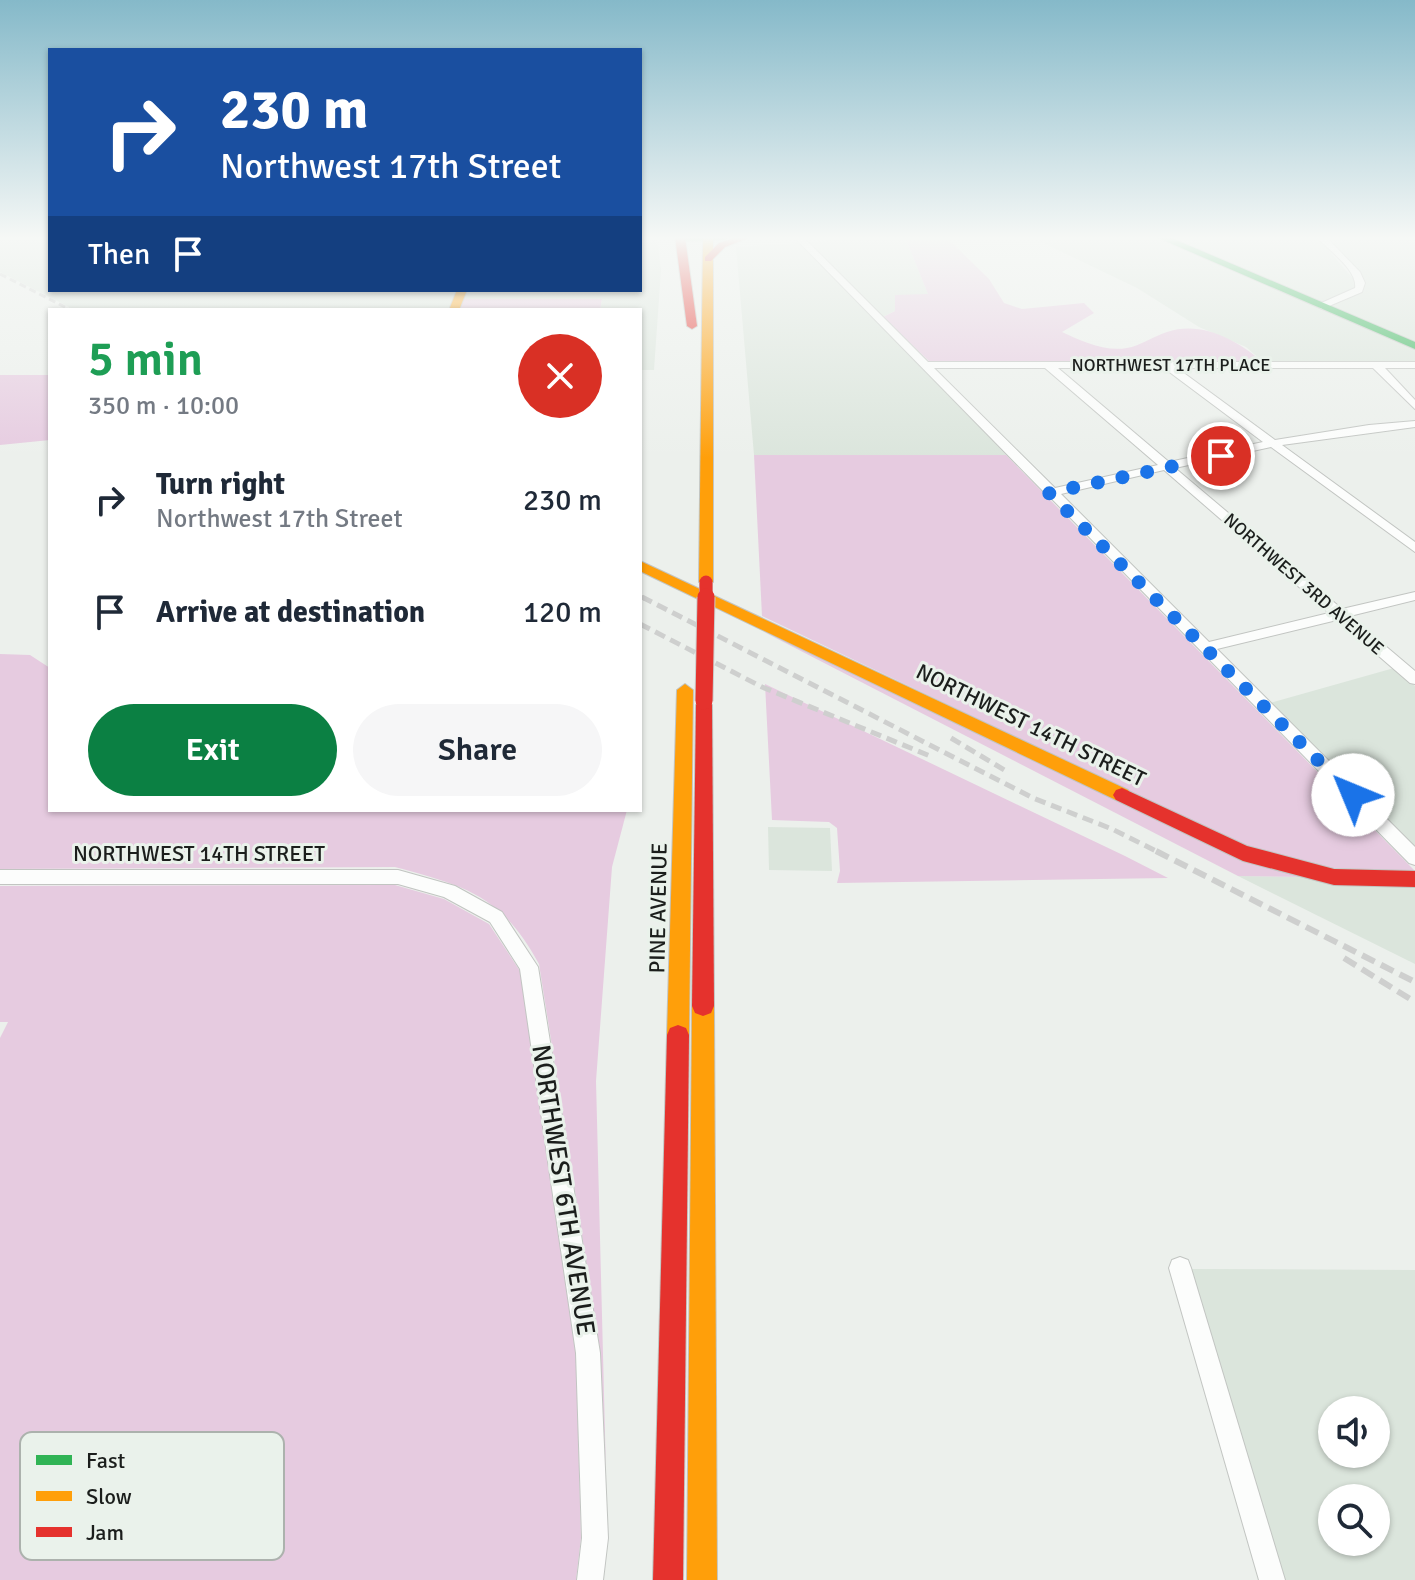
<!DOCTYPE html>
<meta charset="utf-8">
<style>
body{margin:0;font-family:Signika,sans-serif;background:#f6f6f7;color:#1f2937;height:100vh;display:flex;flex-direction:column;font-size:30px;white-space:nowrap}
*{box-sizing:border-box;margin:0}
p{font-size:26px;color:#747a83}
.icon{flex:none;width:44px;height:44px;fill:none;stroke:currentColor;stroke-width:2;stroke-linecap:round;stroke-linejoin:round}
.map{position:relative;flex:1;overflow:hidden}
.drawer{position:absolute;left:48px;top:308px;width:594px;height:504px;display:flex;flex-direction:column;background:#fff;border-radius:0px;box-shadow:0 2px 6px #0004}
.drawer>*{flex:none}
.hud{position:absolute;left:48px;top:48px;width:594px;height:244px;border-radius:0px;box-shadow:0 2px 6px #0004;background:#1a4fa0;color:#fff;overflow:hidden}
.buttons{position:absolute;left:1318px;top:1396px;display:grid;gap:16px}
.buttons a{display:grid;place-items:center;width:72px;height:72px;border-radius:50%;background:#fff;box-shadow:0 2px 6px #0004;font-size:40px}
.pin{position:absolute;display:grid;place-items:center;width:68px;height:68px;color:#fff;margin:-34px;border:4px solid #fff;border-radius:50%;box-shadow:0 2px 8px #0007}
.me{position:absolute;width:88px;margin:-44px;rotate:315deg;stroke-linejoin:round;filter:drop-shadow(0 0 6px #0008)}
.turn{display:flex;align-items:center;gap:28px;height:168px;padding:0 40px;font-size:36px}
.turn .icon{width:104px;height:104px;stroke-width:2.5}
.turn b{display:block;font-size:56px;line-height:68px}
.then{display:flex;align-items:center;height:76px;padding:0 40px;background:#0003;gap:16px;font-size:30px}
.round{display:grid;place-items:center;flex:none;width:84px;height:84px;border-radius:42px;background:#f6f6f7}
.head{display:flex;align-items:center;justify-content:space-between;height:136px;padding:0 40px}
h1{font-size:48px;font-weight:600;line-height:60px;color:#1e9e55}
.primary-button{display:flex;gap:16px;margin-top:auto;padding:16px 40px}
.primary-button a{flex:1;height:92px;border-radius:48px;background:#0b8043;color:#fff;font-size:32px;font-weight:600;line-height:92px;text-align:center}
.primary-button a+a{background:#f6f6f7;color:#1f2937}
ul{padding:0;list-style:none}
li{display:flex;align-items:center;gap:24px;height:112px;padding:0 40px}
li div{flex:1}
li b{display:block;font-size:30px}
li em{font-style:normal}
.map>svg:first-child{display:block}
</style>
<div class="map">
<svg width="1415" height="1580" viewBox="0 0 1415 1580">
<rect width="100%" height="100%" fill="#ecf0ec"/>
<g fill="#dbe5dc" fill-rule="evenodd">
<path d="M 0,237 L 50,237 L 50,290 L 457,290 L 450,310 L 75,310 L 0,272 Z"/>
<path d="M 640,237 L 657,237 L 661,270 L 654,370 L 640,370 L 640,310 L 600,310 L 602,300 L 463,299 L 467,290 L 640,290 Z"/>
<path d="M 875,237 L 905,237 L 928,294 L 883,317 L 807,242 Z"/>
<path d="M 1031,237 L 1155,237 L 1415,348 L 1415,362 L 1263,362 L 1246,347 L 1199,327 L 1137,288 Z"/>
<path d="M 1166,237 L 1317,237 L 1356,282 L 1354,288 L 1320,303 Z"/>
<path d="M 1326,237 L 1415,237 L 1415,343 L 1329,307 L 1363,292 L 1366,283 L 1362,274 Z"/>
<path d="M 799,243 L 922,366 L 1006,455 L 754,455 L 736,247 Z"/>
<path d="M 1394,668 L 1415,686 L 1415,849 L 1270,703 Z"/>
<path d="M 768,827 L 830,828 L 832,871 L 769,870 Z"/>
<path d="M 1238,876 L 1306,877 L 1415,887 L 1415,964 Z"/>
<path d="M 1191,1269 L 1415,1270 L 1415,1580 L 1285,1580 ZM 1332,1410 L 1376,1410 L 1376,1454 L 1332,1454 ZM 1332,1498 L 1376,1498 L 1376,1542 L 1332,1542 Z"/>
</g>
<g fill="#e6cbe0">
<path d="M 905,237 L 946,237 L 989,279 L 1004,303 L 1022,309 L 1084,303 L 1094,313 L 1062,332 C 1082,341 1104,352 1127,348 C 1140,346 1154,336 1167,332 C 1201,320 1237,340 1263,362 L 930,362 L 883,317 L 895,311 L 895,295 L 928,294 Z"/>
<path d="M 463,299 L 602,299 L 600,310 L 459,310 Z"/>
<path d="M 0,375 L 50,375 L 50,440 L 0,445 Z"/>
<path d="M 754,455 L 1006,455 L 1415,871 L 1331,868 L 1243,845 L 762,616 Z"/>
<path d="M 762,631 L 1306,877 L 1238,876 Z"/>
<path d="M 0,654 L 30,655 L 50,668 L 50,810 L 627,810 L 612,867 L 596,1081 L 606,1472 L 600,1349 L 539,964 C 501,894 464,886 395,867 L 0,869 Z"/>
<path d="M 765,684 L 1125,856 L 1168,878 L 837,883 L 840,871 L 837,828 L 829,822 L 772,820 Z"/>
<path d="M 395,885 L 444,899 L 489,924 L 520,971 L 576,1357 L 581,1538 L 576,1580 L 0,1580 L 0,1038 L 8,1022 L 0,1022 L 0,886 Z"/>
</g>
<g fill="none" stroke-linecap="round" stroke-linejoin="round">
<defs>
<g id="street">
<path d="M 794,237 L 803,237 L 928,362 L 1415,362 L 1415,368 L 1385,368 L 1415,400 L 1415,409 L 1373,368 L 1177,368 L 1275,440 L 1369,425 L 1415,421 L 1415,427 L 1282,445 L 1415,542 L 1415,552 L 1271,447 L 1175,468 L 1342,609 L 1415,592 L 1415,600 L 1350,616 L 1415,671 L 1415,684 L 1410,683 L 1337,620 L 1217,649 L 1415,847 L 1415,865 L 1409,863 L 1049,496 L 1045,496 L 1044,492 ZM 934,368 L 1045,368 L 1158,465 L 1055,488 ZM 1058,368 L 1164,368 L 1263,442 L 1169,462 ZM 1164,470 L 1329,613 L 1209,642 L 1061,494 Z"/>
<path d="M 1317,237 L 1326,237 L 1360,272 L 1365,283 L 1362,292 L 1322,309 L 1317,306 L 1319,304 L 1355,288 C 1358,270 1328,250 1317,237 Z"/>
<path d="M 0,870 L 398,870 L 455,886 L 502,912 L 538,967 L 600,1353 L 608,1538 L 603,1580 L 577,1580 L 582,1538 L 576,1353 L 520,969 L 490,922 L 444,897 L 398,884 L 0,884 Z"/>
<path d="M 1180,1257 L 1188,1260 L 1191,1268 L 1285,1580 L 1259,1580 L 1169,1268 L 1172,1260 Z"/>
</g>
<g id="fast">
<path d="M 730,237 L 725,240 L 680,241 L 675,238 Z"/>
<path d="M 1156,237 L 1169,237 L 1415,342 L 1415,349 Z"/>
</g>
<g id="slow">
<path d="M 703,237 L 713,237 L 713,582 L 706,587 L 699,582 Z"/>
<path d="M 457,290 L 467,290 L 459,310 L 449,310 Z"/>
<path d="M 640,561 L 1128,790 L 1131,795 L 1128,800 L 1116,800 L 640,571 Z"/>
<path d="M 685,684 L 693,690 L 689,1035 L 686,1042 L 678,1045 L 670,1042 L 667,1035 L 677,690 Z"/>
<path d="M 703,996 L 711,999 L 714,1006 L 717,1580 L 687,1580 L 692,1006 L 695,999 Z"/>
</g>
<g id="jam">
<path d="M 675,237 L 685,237 L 697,326 L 692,329 L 687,326 Z"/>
<path d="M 737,237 L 751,237 L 725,247 L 711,261 L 705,261 L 705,257 L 719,243 Z"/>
<path d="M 704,699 L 712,705 L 714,1006 L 711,1013 L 703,1016 L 695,1013 L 692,1006 L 696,705 Z"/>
<path d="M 1122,788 L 1247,846 L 1334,869 L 1415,871 L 1415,887 L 1334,885 L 1243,861 L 1116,800 L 1113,795 L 1116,790 Z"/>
<path d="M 678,1025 L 686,1028 L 689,1035 L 683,1580 L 653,1580 L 667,1035 L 670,1028 Z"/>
</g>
</defs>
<use href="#street" stroke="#c2c5c2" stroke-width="2"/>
<use href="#fast" stroke="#c2c5c2" stroke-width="2"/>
<use href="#slow" stroke="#c2c5c2" stroke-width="2"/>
<use href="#jam" stroke="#c2c5c2" stroke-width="2"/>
<use href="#street" fill="#fcfdfc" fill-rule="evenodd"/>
<use href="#fast" fill="#30b455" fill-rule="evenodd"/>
<use href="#slow" fill="#ff9f0a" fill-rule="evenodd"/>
<use href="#jam" fill="#e5322d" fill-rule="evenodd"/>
<path stroke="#cecfce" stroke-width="3" stroke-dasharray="7 4" stroke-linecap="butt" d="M 0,274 L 71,310"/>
<path stroke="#cecfce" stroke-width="4" stroke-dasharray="9 4" stroke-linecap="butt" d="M 640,596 L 645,599"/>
<g stroke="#cecfce" stroke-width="5" stroke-dasharray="11 6" stroke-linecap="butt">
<path d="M 642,597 L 1033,798 L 1112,829 L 1160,853"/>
<path d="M 640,624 L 762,687 L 930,756"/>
<path d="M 951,738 L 1006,771"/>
</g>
<g stroke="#cecfce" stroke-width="6" stroke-dasharray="14 7" stroke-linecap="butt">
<path d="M 1156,851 L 1415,982"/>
<path d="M 1344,958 L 1415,1002"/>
</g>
<defs>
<path id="jam-bridge-far1" d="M 706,599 L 706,582"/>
<path id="jam-bridge" d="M 704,701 L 706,597"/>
</defs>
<use href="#jam-bridge-far1" stroke="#caccca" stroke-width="14" stroke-linecap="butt"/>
<use href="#jam-bridge" stroke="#caccca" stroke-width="19" stroke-linecap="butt"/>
<use href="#jam-bridge-far1" stroke="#e5322d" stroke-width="13"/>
<use href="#jam-bridge" stroke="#e5322d" stroke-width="17"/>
</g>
<linearGradient id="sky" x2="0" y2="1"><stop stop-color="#85b9c9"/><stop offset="0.52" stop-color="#f6f8f6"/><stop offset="1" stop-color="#f6f8f6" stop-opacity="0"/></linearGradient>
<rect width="1415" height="458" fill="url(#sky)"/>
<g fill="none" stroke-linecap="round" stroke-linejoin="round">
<path stroke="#1a73e8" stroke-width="14" stroke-dasharray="0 25.2" d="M 1221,456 L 1049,493 L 1353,795"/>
</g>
<g text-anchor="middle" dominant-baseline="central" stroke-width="6" stroke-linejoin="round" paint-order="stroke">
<g font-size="18" fill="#1b1e1c" stroke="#eaf2eb">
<text x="1171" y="365">NORTHWEST 17TH PLACE</text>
<text transform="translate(1304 584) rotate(41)">NORTHWEST 3RD AVENUE</text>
</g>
<g font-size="22" fill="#1b1e1c" stroke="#eaf2eb">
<text transform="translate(1031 725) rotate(26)">NORTHWEST 14TH STREET</text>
<text x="199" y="853">NORTHWEST 14TH STREET</text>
<text transform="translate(658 908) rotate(-89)">PINE AVENUE</text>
</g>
<g font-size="26" fill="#1b1e1c" stroke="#eaf2eb">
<text transform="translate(563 1190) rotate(81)">NORTHWEST 6TH AVENUE</text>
</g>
</g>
<rect x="20" y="1432" width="264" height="128" rx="12" fill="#eaf2eb" stroke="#acb2ad" stroke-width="2"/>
<rect x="36" y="1455" width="36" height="10" fill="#30b455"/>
<rect x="36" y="1491" width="36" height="10" fill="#ff9f0a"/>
<rect x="36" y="1527" width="36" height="10" fill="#e5322d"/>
<g font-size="22" fill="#1b1e1c">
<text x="86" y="1468">Fast</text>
<text x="86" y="1504">Slow</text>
<text x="86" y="1540">Jam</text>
</g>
</svg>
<div class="buttons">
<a><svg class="icon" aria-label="sound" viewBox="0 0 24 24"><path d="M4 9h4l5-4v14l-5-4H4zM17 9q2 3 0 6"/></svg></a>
<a><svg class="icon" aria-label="search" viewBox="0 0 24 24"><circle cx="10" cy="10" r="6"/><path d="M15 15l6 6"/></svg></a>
</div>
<div class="pin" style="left:1221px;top:456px;background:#d93025"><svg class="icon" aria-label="arrive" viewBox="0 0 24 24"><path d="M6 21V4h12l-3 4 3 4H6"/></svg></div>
<svg class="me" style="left:1353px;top:795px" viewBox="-20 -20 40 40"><circle r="19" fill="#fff"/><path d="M0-13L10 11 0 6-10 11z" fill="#1a73e8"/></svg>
<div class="hud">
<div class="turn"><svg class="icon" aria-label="right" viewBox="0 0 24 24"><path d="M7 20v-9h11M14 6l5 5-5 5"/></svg><div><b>230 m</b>Northwest 17th Street</div></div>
<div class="then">Then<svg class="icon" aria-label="arrive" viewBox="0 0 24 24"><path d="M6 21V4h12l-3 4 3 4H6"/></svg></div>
</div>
<section class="drawer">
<div class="head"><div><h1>5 min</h1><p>350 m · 10:00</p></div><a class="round" style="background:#d93025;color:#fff"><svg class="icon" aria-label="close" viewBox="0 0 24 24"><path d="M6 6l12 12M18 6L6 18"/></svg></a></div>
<ul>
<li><svg class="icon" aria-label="right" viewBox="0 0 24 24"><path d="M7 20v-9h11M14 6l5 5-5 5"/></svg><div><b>Turn right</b><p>Northwest 17th Street</p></div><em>230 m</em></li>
<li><svg class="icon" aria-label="arrive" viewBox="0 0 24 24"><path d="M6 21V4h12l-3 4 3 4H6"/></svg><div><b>Arrive at destination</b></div><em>120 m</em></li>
</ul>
<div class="primary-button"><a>Exit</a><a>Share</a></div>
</section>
</div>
